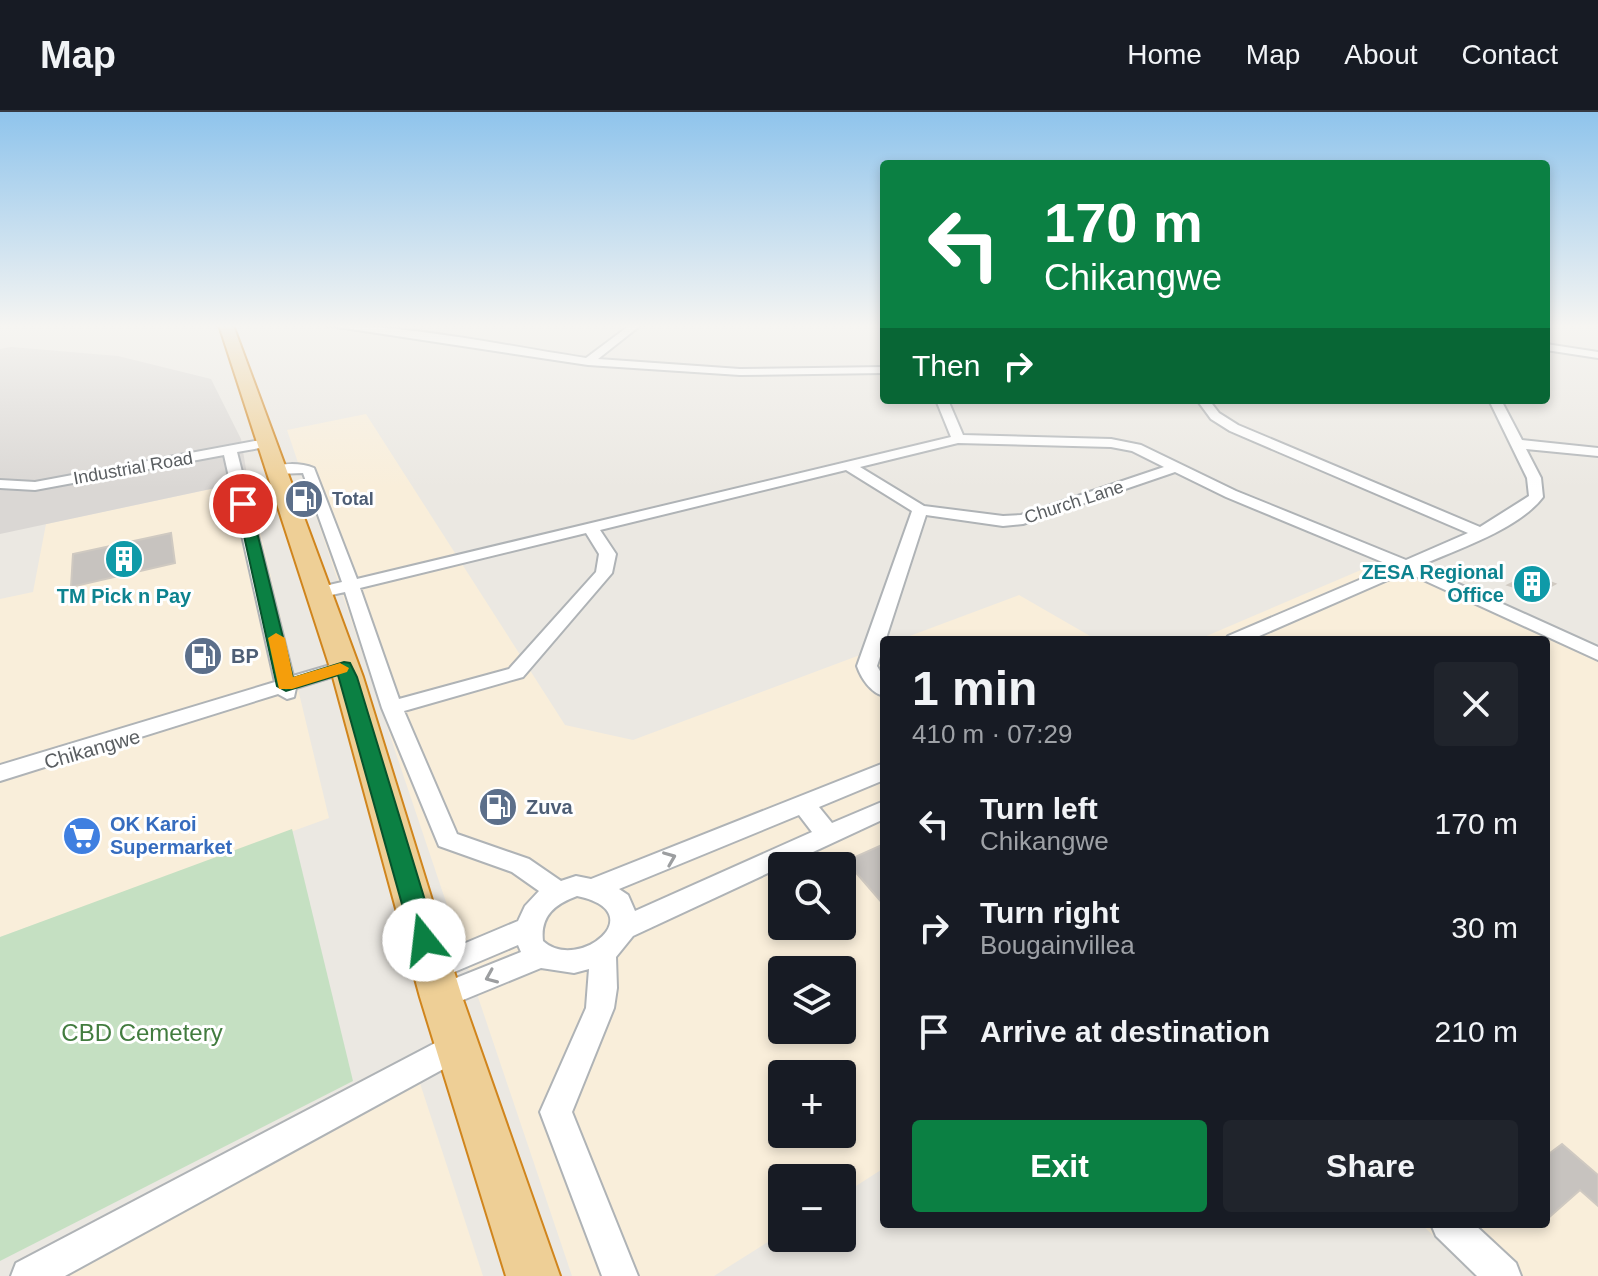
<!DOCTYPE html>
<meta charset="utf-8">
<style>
body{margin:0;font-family:Helvetica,sans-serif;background:#20242c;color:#f1f3f6;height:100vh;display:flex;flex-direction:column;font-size:30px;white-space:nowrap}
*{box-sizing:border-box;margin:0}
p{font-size:26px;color:#9ea1a6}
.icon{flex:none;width:44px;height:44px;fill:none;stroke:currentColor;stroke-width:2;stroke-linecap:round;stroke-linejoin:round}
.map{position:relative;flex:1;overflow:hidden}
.panel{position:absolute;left:880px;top:524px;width:670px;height:592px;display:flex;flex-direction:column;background:#171b24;border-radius:8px;box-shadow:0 4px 12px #0003}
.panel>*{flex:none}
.guide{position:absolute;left:880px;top:48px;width:670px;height:244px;border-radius:8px;box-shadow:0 4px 12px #0003;background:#0b8043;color:#fff;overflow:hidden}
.tools{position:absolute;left:768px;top:740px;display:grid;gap:16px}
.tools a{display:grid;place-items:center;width:88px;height:88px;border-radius:8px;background:#171b24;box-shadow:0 4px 12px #0003;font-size:40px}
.pin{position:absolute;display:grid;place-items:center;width:68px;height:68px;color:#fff;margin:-34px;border:4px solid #fff;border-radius:50%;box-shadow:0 2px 8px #0007}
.me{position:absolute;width:88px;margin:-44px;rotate:344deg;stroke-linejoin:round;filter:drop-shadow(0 0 6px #0008)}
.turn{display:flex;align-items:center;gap:28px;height:168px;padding:0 32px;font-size:36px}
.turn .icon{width:104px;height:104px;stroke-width:2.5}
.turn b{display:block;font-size:56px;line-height:68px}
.then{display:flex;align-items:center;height:76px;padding:0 32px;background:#0003;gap:16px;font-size:30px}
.round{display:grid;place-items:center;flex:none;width:84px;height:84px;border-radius:8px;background:#20242c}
.summary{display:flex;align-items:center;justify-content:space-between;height:136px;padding:0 32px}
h1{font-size:48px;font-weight:700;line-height:60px}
.button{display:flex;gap:16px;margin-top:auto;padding:16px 32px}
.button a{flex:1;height:92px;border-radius:8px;background:#0b8043;color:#fff;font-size:32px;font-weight:700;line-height:92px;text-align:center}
.button a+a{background:#20242c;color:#f1f3f6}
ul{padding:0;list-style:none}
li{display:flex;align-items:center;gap:24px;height:104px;padding:0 32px}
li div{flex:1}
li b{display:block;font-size:30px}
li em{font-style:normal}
header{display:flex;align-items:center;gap:48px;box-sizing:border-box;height:112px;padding:0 40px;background:#171b24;border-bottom:2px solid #363941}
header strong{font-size:38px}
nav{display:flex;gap:44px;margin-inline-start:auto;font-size:28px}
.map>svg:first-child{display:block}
</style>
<header>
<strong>Map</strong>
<nav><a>Home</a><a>Map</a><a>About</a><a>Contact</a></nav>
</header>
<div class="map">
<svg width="1598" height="1164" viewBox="0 0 1598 1164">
<rect width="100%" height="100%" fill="#ebe8e2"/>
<g fill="#f9eeda" fill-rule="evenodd">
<path d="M 366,302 L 565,613 L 633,628 L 884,534 L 884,1056 L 842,1083 L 842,1066 L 782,1066 L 782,1121 L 714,1164 L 572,1164 L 287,318 ZM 782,754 L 842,754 L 842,814 L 782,814 ZM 782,858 L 842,858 L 842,918 L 782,918 ZM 782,962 L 842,962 L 842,1022 L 782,1022 Z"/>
<path d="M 248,369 L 329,706 L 0,825 L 0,487 L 33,480 L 46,412 Z"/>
<path d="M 1382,449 L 1598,548 L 1598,1164 L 1477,1164 L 1421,1112 L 1546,1112 L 1546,528 L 1197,528 Z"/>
<path d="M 1019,483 L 1097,528 L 899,528 Z"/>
<path d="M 415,956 L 483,1164 L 9,1164 Z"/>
</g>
<path fill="#dad7d4" d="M 11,235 L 118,244 L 211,267 L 241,327 L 248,369 L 0,422 L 0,237 Z"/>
<path fill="#c5e0c2" d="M 292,717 L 353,969 L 0,1149 L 0,825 Z"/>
<g fill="#c7c3bf" stroke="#cfc9c1" stroke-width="2">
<path d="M 171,421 L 175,451 L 71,475 L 73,442 Z"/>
<path d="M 1530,462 L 1555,472 L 1537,482 L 1508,473 Z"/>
<path d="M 884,732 L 884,793 L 846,749 Z"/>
<path d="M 1562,1032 L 1598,1063 L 1598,1094 L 1580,1078 L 1546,1108 L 1546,1044 Z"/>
</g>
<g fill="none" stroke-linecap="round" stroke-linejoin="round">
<defs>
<g id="minor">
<path d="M 324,213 C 412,213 500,233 586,246 L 630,213 L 641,213 L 598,247 L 740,257 L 884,255 L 884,261 L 740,263 L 588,253 Z"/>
<path d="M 1546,232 L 1598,240 L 1598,246 L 1546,238 Z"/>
<path d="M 936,288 L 948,288 L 963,323 L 1111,327 L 1141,333 L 1236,379 L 1406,448 L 1468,421 L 1230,319 L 1211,307 L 1197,288 L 1209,288 L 1219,301 L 1238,313 L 1480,415 L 1529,384 L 1527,366 L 1489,288 L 1501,288 L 1522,328 L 1598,336 L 1598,344 L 1526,337 L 1541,366 L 1543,385 C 1519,417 1456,438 1419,454 L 1598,535 L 1598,548 L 1406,460 L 1250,528 L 1226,528 L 1228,524 L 1392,454 L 1226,385 L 1175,360 L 1023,412 L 1003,414 L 926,403 L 877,554 L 884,566 L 884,584 C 871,581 861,566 857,554 L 912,399 L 846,358 L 600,418 L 616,442 L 612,461 L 523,565 L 404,599 L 457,722 L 529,747 L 561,769 L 576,764 L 591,767 L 884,651 L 884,668 L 819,695 L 832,711 L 884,689 L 884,707 L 633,824 L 616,845 L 617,876 L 614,896 L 572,1000 L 638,1164 L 602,1164 L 540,1000 L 586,896 L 589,857 L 574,861 L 541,856 L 441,897 L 431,894 L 427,885 L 431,876 L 521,840 L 518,833 L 433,869 L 423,865 L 419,857 L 423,849 L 518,809 L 525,794 L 539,779 L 512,760 L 439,734 L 382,596 L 345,480 L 318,486 L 309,481 L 312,477 L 342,470 L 303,361 L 276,362 L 269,358 C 280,350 301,351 314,356 L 357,467 L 951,325 ZM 958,331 L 1111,335 L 1132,339 L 1164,355 L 1021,403 L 1003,404 L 924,394 L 860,355 ZM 586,421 L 599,442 L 596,460 L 509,557 L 399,587 L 360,476 ZM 799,703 L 812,720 L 635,799 L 628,783 L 619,777 ZM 577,784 C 654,800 578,861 543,829 C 540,804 555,792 577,784 Z"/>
<path d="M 266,327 L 272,331 L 271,334 L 237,340 L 293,564 L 344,549 L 351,551 L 354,555 L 351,559 L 296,576 L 294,585 L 287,587 L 278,582 L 0,669 L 0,653 L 275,570 L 224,343 L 35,378 L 0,376 L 0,368 L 35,370 Z"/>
<path d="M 458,919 L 469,923 L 473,933 L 469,943 L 65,1164 L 11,1164 L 16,1151 Z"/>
<path d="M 1431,1112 L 1474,1112 L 1516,1151 L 1521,1164 L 1477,1164 L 1436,1124 Z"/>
</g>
<path id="highway" d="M 219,213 L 233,213 L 363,565 L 462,885 L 560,1164 L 506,1164 L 420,885 L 333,565 Z"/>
</defs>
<use href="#minor" stroke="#afb3b6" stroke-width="4"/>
<use href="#highway" stroke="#d0851d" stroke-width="4"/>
<use href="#minor" fill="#fff" fill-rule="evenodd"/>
<use href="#highway" fill="#eecf96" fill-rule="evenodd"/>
</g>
<defs><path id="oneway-chevron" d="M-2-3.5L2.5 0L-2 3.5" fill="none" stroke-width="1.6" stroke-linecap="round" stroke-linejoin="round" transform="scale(2)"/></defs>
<g stroke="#9c9ea0">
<use href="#oneway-chevron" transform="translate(670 746) rotate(-22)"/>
<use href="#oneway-chevron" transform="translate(491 865) rotate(157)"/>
</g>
<linearGradient id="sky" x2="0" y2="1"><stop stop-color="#8fc4ec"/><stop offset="0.57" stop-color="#f6f5f2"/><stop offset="1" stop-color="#f6f5f2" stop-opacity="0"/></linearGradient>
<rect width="1598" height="376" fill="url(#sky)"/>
<path fill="#0b8043" stroke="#07532c" stroke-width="2" d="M 243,388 L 250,392 L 293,566 L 344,550 L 350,551 L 357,565 L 437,828 L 433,835 L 424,838 L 416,835 L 412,828 L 338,563 L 286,579 L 277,574 L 237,392 Z"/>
<path fill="#f59e0b" d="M 276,521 L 285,526 L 293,565 L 340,551 L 349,556 L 347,560 L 292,577 L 279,577 L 268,526 Z"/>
<defs>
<symbol id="fuel-disc" viewBox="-11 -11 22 22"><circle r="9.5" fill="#5c6f8a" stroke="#fff"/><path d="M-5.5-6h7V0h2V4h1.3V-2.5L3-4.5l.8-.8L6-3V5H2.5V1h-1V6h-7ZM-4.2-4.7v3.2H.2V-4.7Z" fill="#fff"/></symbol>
<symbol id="building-disc" viewBox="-11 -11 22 22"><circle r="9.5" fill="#0f9aa8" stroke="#fff"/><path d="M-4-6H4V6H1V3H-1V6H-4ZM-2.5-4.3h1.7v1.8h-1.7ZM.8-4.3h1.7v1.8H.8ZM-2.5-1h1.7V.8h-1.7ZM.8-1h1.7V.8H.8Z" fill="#fff"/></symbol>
<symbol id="supermarket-disc" viewBox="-11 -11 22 22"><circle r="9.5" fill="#3f7fe0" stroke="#fff"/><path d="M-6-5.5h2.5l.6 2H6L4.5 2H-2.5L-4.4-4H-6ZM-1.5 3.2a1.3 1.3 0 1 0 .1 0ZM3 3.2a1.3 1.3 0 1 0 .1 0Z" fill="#fff"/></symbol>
</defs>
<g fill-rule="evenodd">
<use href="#fuel-disc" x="282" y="365" width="44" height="44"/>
<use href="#building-disc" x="102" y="425" width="44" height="44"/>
<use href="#building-disc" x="1510" y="450" width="44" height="44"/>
<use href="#fuel-disc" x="181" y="522" width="44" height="44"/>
<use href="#fuel-disc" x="476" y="673" width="44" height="44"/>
<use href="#supermarket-disc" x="60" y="702" width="44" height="44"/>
</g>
<g text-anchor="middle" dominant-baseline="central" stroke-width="6" stroke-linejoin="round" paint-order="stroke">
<g font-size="18" fill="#5a5e61" stroke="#fff">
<text transform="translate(133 356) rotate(-10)">Industrial Road</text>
<text transform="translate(1074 390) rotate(-18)">Church Lane</text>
</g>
<g font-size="18" font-weight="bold" fill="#4e5e75" stroke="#fff" text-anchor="start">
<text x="332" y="387">Total</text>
</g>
<g font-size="20" font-weight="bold" fill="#0d838f" stroke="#fff" text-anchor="end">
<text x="1504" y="460">ZESA Regional<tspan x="1504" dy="23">Office</tspan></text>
<text x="124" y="484" text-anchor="middle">TM Pick n Pay</text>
</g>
<g font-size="20" font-weight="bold" fill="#4e5e75" stroke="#fff" text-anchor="start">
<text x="231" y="544">BP</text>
<text x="526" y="695">Zuva</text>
</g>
<g font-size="20" fill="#5a5e61" stroke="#fff">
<text transform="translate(92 637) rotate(-16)">Chikangwe</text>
</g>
<g font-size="20" font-weight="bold" fill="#366cbe" stroke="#fff" text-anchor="start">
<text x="110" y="712">OK Karoi<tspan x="110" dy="23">Supermarket</tspan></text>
</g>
<g font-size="24" fill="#427c3f" stroke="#fff">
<text x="142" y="920">CBD Cemetery</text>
</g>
</g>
</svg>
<div class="tools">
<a><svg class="icon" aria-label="search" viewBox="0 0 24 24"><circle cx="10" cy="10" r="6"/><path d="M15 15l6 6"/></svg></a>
<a><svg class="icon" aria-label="layers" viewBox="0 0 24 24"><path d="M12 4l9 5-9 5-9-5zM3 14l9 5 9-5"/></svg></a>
<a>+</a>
<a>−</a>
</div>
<div class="pin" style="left:243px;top:392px;background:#d93025"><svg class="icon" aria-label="arrive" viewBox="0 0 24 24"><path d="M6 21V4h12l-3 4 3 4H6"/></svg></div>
<svg class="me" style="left:424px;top:828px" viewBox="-20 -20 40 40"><circle r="19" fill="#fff"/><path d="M0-13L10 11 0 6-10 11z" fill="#0b8043"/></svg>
<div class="guide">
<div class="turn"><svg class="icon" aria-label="left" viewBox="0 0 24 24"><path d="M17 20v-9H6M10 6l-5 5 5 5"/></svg><div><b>170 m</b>Chikangwe</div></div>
<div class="then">Then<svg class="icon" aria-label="right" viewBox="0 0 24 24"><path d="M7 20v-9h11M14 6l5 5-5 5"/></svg></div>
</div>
<section class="panel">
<div class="summary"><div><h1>1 min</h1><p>410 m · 07:29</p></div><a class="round"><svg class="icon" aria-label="close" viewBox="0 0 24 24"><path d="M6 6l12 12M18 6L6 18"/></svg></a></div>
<ul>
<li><svg class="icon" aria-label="left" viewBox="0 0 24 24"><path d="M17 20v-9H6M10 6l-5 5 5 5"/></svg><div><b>Turn left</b><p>Chikangwe</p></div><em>170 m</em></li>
<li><svg class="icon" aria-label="right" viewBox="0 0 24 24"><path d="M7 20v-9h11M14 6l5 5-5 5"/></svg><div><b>Turn right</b><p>Bougainvillea</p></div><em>30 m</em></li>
<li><svg class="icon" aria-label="arrive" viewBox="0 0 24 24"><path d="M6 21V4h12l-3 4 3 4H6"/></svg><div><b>Arrive at destination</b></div><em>210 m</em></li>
</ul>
<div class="button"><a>Exit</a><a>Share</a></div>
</section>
</div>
